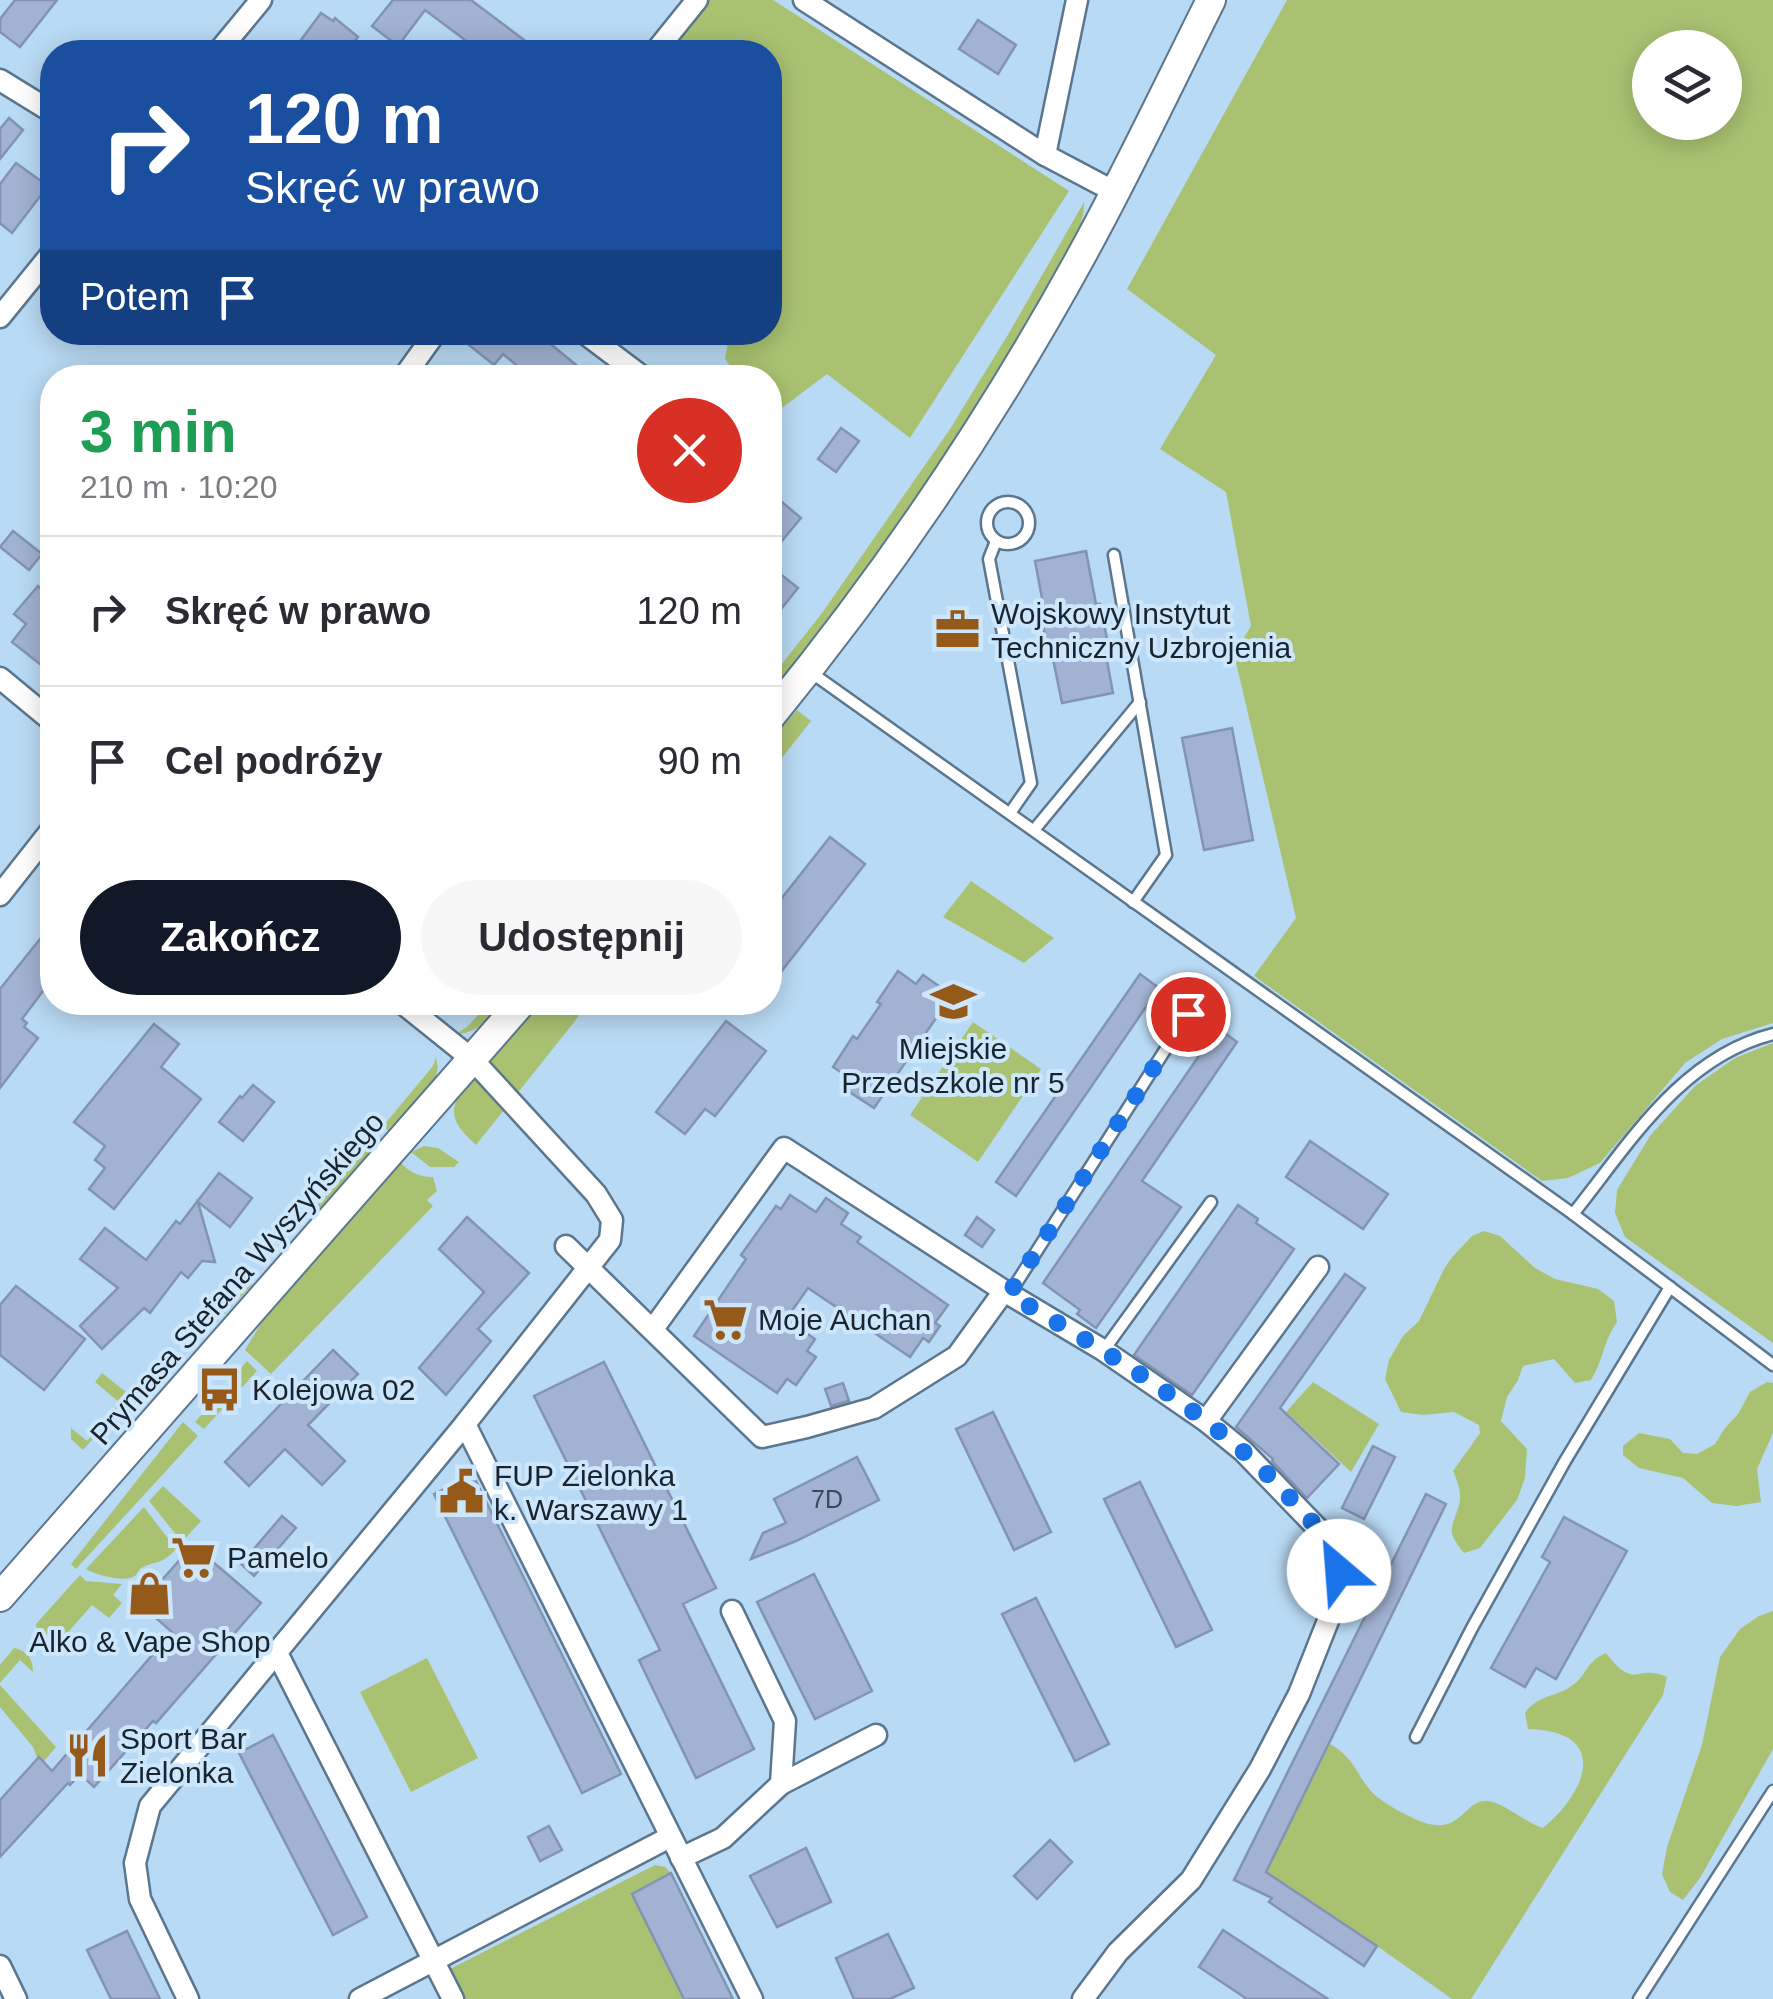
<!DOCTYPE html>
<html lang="pl">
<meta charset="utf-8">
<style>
body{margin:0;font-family:Arial,sans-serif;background:#f7f7f7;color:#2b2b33;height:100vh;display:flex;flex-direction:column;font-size:38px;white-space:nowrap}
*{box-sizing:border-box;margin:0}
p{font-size:32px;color:#7c7c81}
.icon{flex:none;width:55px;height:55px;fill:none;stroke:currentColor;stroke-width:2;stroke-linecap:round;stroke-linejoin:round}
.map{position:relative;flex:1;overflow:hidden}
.side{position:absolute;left:40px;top:365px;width:742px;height:650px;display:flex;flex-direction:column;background:#fff;border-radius:40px;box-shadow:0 5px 25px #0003}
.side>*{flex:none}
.hud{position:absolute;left:40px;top:40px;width:742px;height:305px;border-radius:40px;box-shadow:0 5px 25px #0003;background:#1a4fa0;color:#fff;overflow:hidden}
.tools{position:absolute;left:1632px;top:30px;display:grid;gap:20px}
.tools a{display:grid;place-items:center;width:110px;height:110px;border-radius:50%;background:#fff;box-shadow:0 5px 25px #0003;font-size:50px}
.pin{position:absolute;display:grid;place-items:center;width:85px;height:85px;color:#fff;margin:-42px;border:5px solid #fff;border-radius:50%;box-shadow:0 2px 10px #0007}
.me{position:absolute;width:110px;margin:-55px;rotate:333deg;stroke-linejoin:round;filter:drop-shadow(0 0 8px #0008)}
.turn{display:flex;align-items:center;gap:35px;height:210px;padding:0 40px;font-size:45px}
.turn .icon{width:130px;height:130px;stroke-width:2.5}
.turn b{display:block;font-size:70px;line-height:85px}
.then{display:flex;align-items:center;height:95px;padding:0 40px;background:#0003;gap:20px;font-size:38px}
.round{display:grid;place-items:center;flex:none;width:105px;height:105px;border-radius:52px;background:#f7f7f7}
.headline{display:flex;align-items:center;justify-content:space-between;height:170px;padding:0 40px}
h1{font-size:60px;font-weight:700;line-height:75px;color:#1e9e55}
.primary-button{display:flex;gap:20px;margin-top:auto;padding:20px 40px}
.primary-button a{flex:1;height:115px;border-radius:60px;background:#111827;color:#fff;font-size:40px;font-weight:700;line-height:115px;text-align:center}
.primary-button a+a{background:#f7f7f7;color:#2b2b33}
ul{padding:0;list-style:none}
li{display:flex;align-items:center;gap:30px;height:150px;padding:0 40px;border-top:2px solid #e1e1e2}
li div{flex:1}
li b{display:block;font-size:38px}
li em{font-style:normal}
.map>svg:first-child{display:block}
</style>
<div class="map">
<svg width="1773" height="1999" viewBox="0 0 1773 1999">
<rect width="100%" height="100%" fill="#b9daf4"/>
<g fill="#a9c272" fill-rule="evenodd">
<path d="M 709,0 L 773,0 L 1069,191 L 910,438 L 827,374 L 770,417 L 770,378 C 744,377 738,382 725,358 L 730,333 L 770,332 L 770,52 L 669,52 Z"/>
<path d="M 1287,0 L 1773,0 L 1773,1023 L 1722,1039 L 1685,1063 L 1600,1163 L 1568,1178 L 1542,1181 L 1254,976 L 1296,918 L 1234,654 L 1251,626 L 1226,492 L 1160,449 L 1216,355 L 1127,289 ZM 1650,48 L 1725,48 L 1725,122 L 1650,122 Z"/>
<path d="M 1084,202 C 1086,232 1052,277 1037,304 C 958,440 870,573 770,694 L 770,679 L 822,613 L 950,429 L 1009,333 Z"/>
<path d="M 797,710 L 811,721 L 770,773 L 770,741 Z"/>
<path d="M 971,881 L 1054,938 L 1024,963 L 943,917 Z"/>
<path d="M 489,1003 L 503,1003 C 490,1017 478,1034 456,1034 L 467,1027 Z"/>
<path d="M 542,1003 L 562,1003 L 579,1016 L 476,1145 C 461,1131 448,1119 457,1099 Z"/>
<path d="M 973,1022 L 1041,1069 L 978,1162 L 910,1115 Z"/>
<path d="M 1773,1043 L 1773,1343 L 1625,1237 L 1615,1213 L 1617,1190 L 1650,1136 L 1695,1086 L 1735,1058 Z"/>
<path d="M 436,1057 L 438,1068 L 435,1079 L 388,1131 L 384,1125 L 433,1066 Z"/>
<path d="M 371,1139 L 379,1142 L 315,1214 L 309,1209 Z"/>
<path d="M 424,1146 L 438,1148 L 459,1162 L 454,1167 L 430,1167 L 411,1152 Z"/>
<path d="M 401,1163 C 411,1173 419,1177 433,1177 L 437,1191 L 427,1200 L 433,1206 L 271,1374 L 245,1350 L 263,1320 Z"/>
<path d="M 1484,1231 L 1500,1236 L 1535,1268 L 1555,1279 L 1598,1289 L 1614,1301 L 1617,1322 C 1603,1342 1604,1359 1591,1380 L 1575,1383 L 1554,1359 L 1523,1366 L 1518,1380 L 1507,1397 L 1501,1421 L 1527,1449 L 1525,1478 L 1517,1500 L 1480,1548 L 1464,1553 C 1445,1530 1452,1529 1459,1505 C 1462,1493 1458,1482 1453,1471 L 1480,1433 L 1479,1425 L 1454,1412 L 1423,1415 L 1401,1412 L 1385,1379 L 1389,1360 L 1403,1336 L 1419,1321 L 1444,1269 L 1453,1256 L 1472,1236 Z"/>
<path d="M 247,1280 L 253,1284 L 213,1326 L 205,1327 Z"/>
<path d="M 247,1361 L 257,1371 L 204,1429 L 195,1422 Z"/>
<path d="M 102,1373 L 131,1396 L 83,1450 L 71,1439 L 71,1428 L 87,1441 L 120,1403 L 95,1382 Z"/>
<path d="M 1313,1382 L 1379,1424 L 1351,1472 L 1286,1412 Z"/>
<path d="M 1767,1382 L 1773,1383 L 1773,1433 L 1757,1469 L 1761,1502 L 1736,1506 L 1712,1503 L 1683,1478 L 1639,1468 L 1623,1455 L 1623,1446 L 1639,1433 L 1670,1439 L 1683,1453 L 1697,1454 L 1715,1444 L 1725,1428 L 1738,1414 L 1750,1392 Z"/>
<path d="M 183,1422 L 198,1436 L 76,1569 L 71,1564 Z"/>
<path d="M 163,1486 L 201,1521 L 182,1542 L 149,1501 Z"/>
<path d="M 144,1507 L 176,1549 C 160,1567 156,1559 140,1569 C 138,1571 137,1574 135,1576 C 124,1583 96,1575 86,1569 Z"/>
<path d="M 80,1575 L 86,1581 L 122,1584 L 113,1595 L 122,1603 L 109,1618 L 92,1605 L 63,1638 L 56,1641 C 47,1639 36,1635 36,1624 Z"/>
<path d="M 1773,1611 L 1773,1749 L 1700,1878 L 1683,1900 L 1670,1892 L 1662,1874 L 1667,1847 L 1702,1745 L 1720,1657 L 1740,1629 L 1759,1616 Z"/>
<path d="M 14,1648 C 28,1651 33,1659 33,1672 L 20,1660 L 0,1683 L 0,1665 Z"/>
<path d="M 1606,1653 C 1636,1692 1636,1663 1667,1677 L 1663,1695 L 1471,1999 L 1452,1999 L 1377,1946 L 1266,1872 L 1330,1744 C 1358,1760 1356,1778 1376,1796 C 1387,1805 1404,1814 1417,1820 C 1462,1839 1463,1799 1487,1801 C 1504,1802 1525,1823 1543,1828 C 1588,1791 1610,1731 1528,1729 L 1525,1713 C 1537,1695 1557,1697 1573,1685 C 1588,1674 1585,1662 1606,1653 Z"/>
<path d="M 427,1658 L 478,1758 L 411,1792 L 360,1692 Z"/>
<path d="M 0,1685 L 56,1747 L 44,1761 L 49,1767 L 43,1774 L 33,1747 L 0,1707 Z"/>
<path d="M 655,1865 L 665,1867 L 671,1873 L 632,1894 L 684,1999 L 460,1999 L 446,1971 Z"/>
</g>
<g fill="#a1b2d2" stroke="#8394b3" stroke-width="2.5">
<path d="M 15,0 L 57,0 L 20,47 L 0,32 L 0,19 Z"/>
<path d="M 393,0 L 471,0 L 540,52 L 481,52 L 425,10 L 398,46 L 372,26 Z"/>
<path d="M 321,13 L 333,21 L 335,18 L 358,37 L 346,52 L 292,52 Z"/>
<path d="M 978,20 L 1016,45 L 998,74 L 959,49 Z"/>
<path d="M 9,118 L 23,130 L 0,159 L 0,129 Z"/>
<path d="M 16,163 L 48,186 L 12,233 L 0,223 L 0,184 Z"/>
<path d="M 477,332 L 536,332 L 592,378 L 532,378 L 503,354 L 494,365 L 469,345 Z"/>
<path d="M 841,428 L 859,441 L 836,472 L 818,459 Z"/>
<path d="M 770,492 L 801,518 L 770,555 Z"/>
<path d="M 13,531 L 42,554 L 29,570 L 0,547 Z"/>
<path d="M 1086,551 L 1096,604 L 1100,604 L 1107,639 L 1103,639 L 1113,693 L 1062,703 L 1051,649 L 1048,650 L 1041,615 L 1045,614 L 1035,561 Z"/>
<path d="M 770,566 L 798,588 L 781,609 L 770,600 Z"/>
<path d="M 38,586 L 52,598 L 52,659 L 45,668 L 12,642 L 26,624 L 14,614 Z"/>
<path d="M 1232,728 L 1253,840 L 1204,850 L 1182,738 Z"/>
<path d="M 830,837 L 865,864 L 770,986 L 770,913 Z"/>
<path d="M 52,924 L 52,979 L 22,1019 L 27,1023 L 24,1027 L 38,1038 L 0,1088 L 0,989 Z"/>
<path d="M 898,971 L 916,984 L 923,975 L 952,995 L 874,1108 L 845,1089 L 851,1079 L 833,1067 L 853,1036 L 857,1039 L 881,1004 L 877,1002 Z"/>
<path d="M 1140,974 L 1159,988 L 1016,1196 L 996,1182 Z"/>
<path d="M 726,1021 L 766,1051 L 715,1116 L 705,1109 L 685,1134 L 656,1112 Z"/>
<path d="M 154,1024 L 179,1044 L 161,1067 L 201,1099 L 114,1209 L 89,1189 L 105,1168 L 95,1160 L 105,1146 L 74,1122 Z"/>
<path d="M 1218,1028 L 1237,1042 L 1142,1181 L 1181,1207 L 1096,1328 L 1077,1314 L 1080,1310 L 1043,1283 Z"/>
<path d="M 253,1085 L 274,1102 L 243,1141 L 219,1122 L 240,1096 L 242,1098 Z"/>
<path d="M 1310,1141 L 1388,1194 L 1363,1229 L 1286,1177 Z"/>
<path d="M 219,1173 L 252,1198 L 230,1227 L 198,1202 L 215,1262 L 202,1261 L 188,1278 L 181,1272 L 150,1313 L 144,1308 L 102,1349 L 80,1326 L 118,1288 L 80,1259 L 105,1228 L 146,1260 L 176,1221 L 180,1224 Z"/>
<path d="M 790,1195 L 816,1212 L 826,1198 L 848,1213 L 841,1224 L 861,1237 L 857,1242 L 948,1305 L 935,1323 L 940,1326 L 929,1342 L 923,1338 L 910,1357 L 808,1288 L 786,1319 L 815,1339 L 807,1351 L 816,1357 L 796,1385 L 787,1379 L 777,1393 L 694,1336 L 746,1259 L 741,1255 L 776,1206 L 781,1209 Z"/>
<path d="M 1238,1205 L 1258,1219 L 1256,1223 L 1294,1249 L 1192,1395 L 1134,1355 Z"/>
<path d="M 467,1217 L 529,1273 L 478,1329 L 491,1341 L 446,1395 L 419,1368 L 484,1292 L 439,1249 Z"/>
<path d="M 977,1217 L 994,1230 L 982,1247 L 965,1235 Z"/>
<path d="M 1345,1274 L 1365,1288 L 1280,1408 L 1339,1464 L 1307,1498 L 1272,1461 L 1273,1459 L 1236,1427 Z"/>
<path d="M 16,1286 L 85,1339 L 44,1390 L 0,1355 L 0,1305 Z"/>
<path d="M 333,1350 L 358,1374 L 308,1425 L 345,1461 L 322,1485 L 285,1449 L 249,1486 L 225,1462 Z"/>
<path d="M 604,1362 L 716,1588 L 683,1604 L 754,1749 L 696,1778 L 639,1660 L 660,1650 L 534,1396 Z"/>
<path d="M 843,1383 L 849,1401 L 831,1406 L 825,1389 Z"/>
<path d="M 993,1412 L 1051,1532 L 1014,1550 L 956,1429 Z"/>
<path d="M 1373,1446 L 1395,1457 L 1364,1519 L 1342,1508 Z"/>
<path d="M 857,1457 L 879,1500 L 796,1541 L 751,1559 L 763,1533 L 786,1523 L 774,1499 Z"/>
<path d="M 473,1475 L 621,1774 L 582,1793 L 434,1494 Z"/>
<path d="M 1140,1482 L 1212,1630 L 1176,1647 L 1104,1499 Z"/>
<path d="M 1426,1494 L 1446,1504 L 1266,1872 L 1377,1946 L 1364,1966 L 1269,1902 L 1272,1898 L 1234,1880 Z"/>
<path d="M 282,1516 L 296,1528 L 254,1576 L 241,1564 Z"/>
<path d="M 1564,1517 L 1627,1551 L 1556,1679 L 1536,1668 L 1525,1687 L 1491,1668 L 1550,1562 L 1542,1557 Z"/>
<path d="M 193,1545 L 261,1603 L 156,1723 L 153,1721 L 94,1787 L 80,1774 L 70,1785 L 68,1783 L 0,1857 L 0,1800 L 39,1757 L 52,1771 L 172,1632 L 132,1597 L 152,1573 L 161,1581 Z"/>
<path d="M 814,1574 L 872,1691 L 815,1719 L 757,1602 Z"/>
<path d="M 1036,1598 L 1109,1744 L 1075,1761 L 1002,1614 Z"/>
<path d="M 273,1735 L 367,1917 L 333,1935 L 239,1753 Z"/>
<path d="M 549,1826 L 562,1850 L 540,1861 L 528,1837 Z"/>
<path d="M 1050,1840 L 1072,1862 L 1037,1899 L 1014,1876 Z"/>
<path d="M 806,1848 L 831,1902 L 777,1927 L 750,1876 Z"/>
<path d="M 671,1873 L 733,1999 L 684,1999 L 632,1894 Z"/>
<path d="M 1223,1930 L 1328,1999 L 1247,1999 L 1199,1967 Z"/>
<path d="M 127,1931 L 160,1999 L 111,1999 L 87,1950 Z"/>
<path d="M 888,1934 L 914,1988 L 890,1999 L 854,1999 L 836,1958 Z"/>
</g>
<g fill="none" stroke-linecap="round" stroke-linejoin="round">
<defs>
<g id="lane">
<circle cx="1008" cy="523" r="21"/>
<path d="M 996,541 L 989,559 L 1031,783 L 1010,813"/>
<path d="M 1114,555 L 1166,855 L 1133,902"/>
<path d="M 809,671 L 1573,1214 L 1773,1365"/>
<path d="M 1034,830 L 1140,702"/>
<path d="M 1573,1214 C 1629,1144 1681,1057 1773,1034"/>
<path d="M 1010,1293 L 1188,1014"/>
<path d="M 1104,1350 L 1211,1202"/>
<path d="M 1416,1737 L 1472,1628 L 1565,1461 L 1670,1287"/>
<path d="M 1639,1999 L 1773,1791"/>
</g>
<g id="street">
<path d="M 804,0 L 1045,155 L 1115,192"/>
<path d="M 218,52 L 261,0"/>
<path d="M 655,52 L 697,0"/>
<path d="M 0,80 L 52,112"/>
<path d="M 1045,155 L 1077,0"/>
<path d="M 0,317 L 52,253"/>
<path d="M 583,332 L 644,378"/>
<path d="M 403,378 L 436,332"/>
<path d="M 0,678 L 52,721"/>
<path d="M 0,895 L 52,829"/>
<path d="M 566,1246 L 762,1437 L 807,1427 L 874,1408 L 957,1356 L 1004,1291"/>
<path d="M 653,1329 L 784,1148 L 1009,1294 L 1103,1350 L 1206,1421 L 1243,1451 L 1325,1536 L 1334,1552 L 1339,1571 L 1339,1593 L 1299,1694 L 1260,1769 L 1191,1880 L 1118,1952 L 1083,1999"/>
<path d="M 1206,1421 L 1318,1267"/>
<path d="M 465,1424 L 752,1999"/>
<path d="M 277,1653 L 453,1999"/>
<path d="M 781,1784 L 876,1735"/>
<path d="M 681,1858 L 723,1838 L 781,1784 L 785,1721 L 732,1611"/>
<path d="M 0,1966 L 16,1999"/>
<path d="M 188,1999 L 140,1899 L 135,1863 L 150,1806 L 465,1424 L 610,1240 L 612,1220 L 596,1194 L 472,1059 L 401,1002"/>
<path d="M 360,1999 L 670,1837"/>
</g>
<g id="secondary">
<path d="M 770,717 C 889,572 994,416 1084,251 C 1129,169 1169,84 1211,0"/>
<path d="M 0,1597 L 522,1002"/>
</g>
</defs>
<use href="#lane" stroke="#5a778f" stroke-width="15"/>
<use href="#street" stroke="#5a778f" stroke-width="25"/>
<use href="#secondary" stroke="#5a778f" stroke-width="32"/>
<use href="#lane" stroke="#fff" stroke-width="10"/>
<use href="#street" stroke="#fff" stroke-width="20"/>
<use href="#secondary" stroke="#fff" stroke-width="28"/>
</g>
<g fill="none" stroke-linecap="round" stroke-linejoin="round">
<path stroke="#1a73e8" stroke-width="18" stroke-dasharray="0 32.4" d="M 1188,1014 L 1009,1294 C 1088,1341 1169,1388 1239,1448 C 1270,1474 1297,1506 1325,1536 L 1334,1552 L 1339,1571"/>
</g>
<defs>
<symbol id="office-bare" viewBox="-9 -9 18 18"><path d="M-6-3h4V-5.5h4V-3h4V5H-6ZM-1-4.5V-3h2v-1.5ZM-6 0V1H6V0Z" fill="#955a19" stroke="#cce6fc" stroke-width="2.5" paint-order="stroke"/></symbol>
<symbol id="school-bare" viewBox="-9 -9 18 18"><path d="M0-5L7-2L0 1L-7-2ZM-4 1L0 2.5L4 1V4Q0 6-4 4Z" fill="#955a19" stroke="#cce6fc" stroke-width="2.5" paint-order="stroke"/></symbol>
<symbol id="supermarket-bare" viewBox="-9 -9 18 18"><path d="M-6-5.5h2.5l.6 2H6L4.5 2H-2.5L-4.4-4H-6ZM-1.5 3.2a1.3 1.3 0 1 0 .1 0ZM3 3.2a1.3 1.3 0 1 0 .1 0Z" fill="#955a19" stroke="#cce6fc" stroke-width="2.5" paint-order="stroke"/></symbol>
<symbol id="bus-bare" viewBox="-9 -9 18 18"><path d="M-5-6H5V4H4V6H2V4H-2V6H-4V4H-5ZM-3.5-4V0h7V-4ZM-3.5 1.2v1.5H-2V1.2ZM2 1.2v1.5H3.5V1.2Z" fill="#955a19" stroke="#cce6fc" stroke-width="2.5" paint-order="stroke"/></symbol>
<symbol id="civic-bare" viewBox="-9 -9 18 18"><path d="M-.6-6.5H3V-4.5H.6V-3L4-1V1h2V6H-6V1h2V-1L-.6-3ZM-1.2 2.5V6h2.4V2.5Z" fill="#955a19" stroke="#cce6fc" stroke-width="2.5" paint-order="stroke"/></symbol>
<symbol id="shop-bare" viewBox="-9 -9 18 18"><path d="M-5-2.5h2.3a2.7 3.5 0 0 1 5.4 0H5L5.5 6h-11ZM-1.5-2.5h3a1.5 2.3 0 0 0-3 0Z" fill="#955a19" stroke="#cce6fc" stroke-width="2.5" paint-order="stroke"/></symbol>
<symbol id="restaurant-bare" viewBox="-9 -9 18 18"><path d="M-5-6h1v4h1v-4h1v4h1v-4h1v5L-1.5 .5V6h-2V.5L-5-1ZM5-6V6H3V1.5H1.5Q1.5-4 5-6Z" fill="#955a19" stroke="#cce6fc" stroke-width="2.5" paint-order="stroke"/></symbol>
</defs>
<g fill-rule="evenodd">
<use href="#office-bare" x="926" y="598" width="63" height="63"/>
<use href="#school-bare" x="922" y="970" width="63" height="63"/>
<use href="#supermarket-bare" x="694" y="1288" width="63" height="63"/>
<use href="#bus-bare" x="188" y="1358" width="63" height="63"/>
<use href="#civic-bare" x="430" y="1460" width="63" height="63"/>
<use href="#supermarket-bare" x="162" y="1526" width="63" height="63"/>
<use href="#shop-bare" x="118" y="1562" width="63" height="63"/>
<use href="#restaurant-bare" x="56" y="1724" width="63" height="63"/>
</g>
<g text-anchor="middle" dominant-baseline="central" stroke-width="8" stroke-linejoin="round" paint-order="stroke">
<g font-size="25" fill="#3a4857">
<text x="827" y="1499">7D</text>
</g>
<g font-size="30" fill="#18242e" stroke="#cce6fc" text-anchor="start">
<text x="991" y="613">Wojskowy Instytut<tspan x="991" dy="34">Techniczny Uzbrojenia</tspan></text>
<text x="953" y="1048" text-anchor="middle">Miejskie<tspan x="953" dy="34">Przedszkole nr 5</tspan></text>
<text x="758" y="1319">Moje Auchan</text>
<text x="252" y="1389">Kolejowa 02</text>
<text x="494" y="1475">FUP Zielonka<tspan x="494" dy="34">k. Warszawy 1</tspan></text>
<text x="227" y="1557">Pamelo</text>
<text x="150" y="1641" text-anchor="middle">Alko &amp; Vape Shop</text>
<text x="120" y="1738">Sport Bar<tspan x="120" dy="34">Zielonka</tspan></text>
</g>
<g font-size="30" fill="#18242e" stroke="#cce6fc">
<text transform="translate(237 1278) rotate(-49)">Prymasa Stefana Wyszyńskiego</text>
</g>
</g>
</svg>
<div class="tools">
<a><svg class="icon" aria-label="layers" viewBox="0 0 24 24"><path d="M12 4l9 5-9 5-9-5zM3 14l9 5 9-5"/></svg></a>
</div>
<div class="pin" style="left:1188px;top:1014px;background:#d93025"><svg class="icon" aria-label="arrive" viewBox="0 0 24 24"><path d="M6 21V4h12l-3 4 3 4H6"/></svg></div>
<svg class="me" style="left:1339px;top:1571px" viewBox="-20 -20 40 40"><circle r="19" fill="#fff"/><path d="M0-13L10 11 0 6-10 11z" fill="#1a73e8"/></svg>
<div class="hud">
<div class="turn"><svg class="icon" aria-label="right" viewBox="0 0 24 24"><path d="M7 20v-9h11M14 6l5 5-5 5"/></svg><div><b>120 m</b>Skręć w prawo</div></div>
<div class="then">Potem<svg class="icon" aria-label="arrive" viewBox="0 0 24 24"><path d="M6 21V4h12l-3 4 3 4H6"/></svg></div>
</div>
<section class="side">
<div class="headline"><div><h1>3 min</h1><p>210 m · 10:20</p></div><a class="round" style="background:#d93025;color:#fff"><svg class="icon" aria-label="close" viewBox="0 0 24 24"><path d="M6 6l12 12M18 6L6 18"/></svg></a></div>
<ul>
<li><svg class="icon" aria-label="right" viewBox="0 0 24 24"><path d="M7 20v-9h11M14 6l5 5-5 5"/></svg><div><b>Skręć w prawo</b></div><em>120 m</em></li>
<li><svg class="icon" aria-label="arrive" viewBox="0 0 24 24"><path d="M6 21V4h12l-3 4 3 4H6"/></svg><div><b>Cel podróży</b></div><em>90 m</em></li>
</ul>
<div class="primary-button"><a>Zakończ</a><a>Udostępnij</a></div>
</section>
</div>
